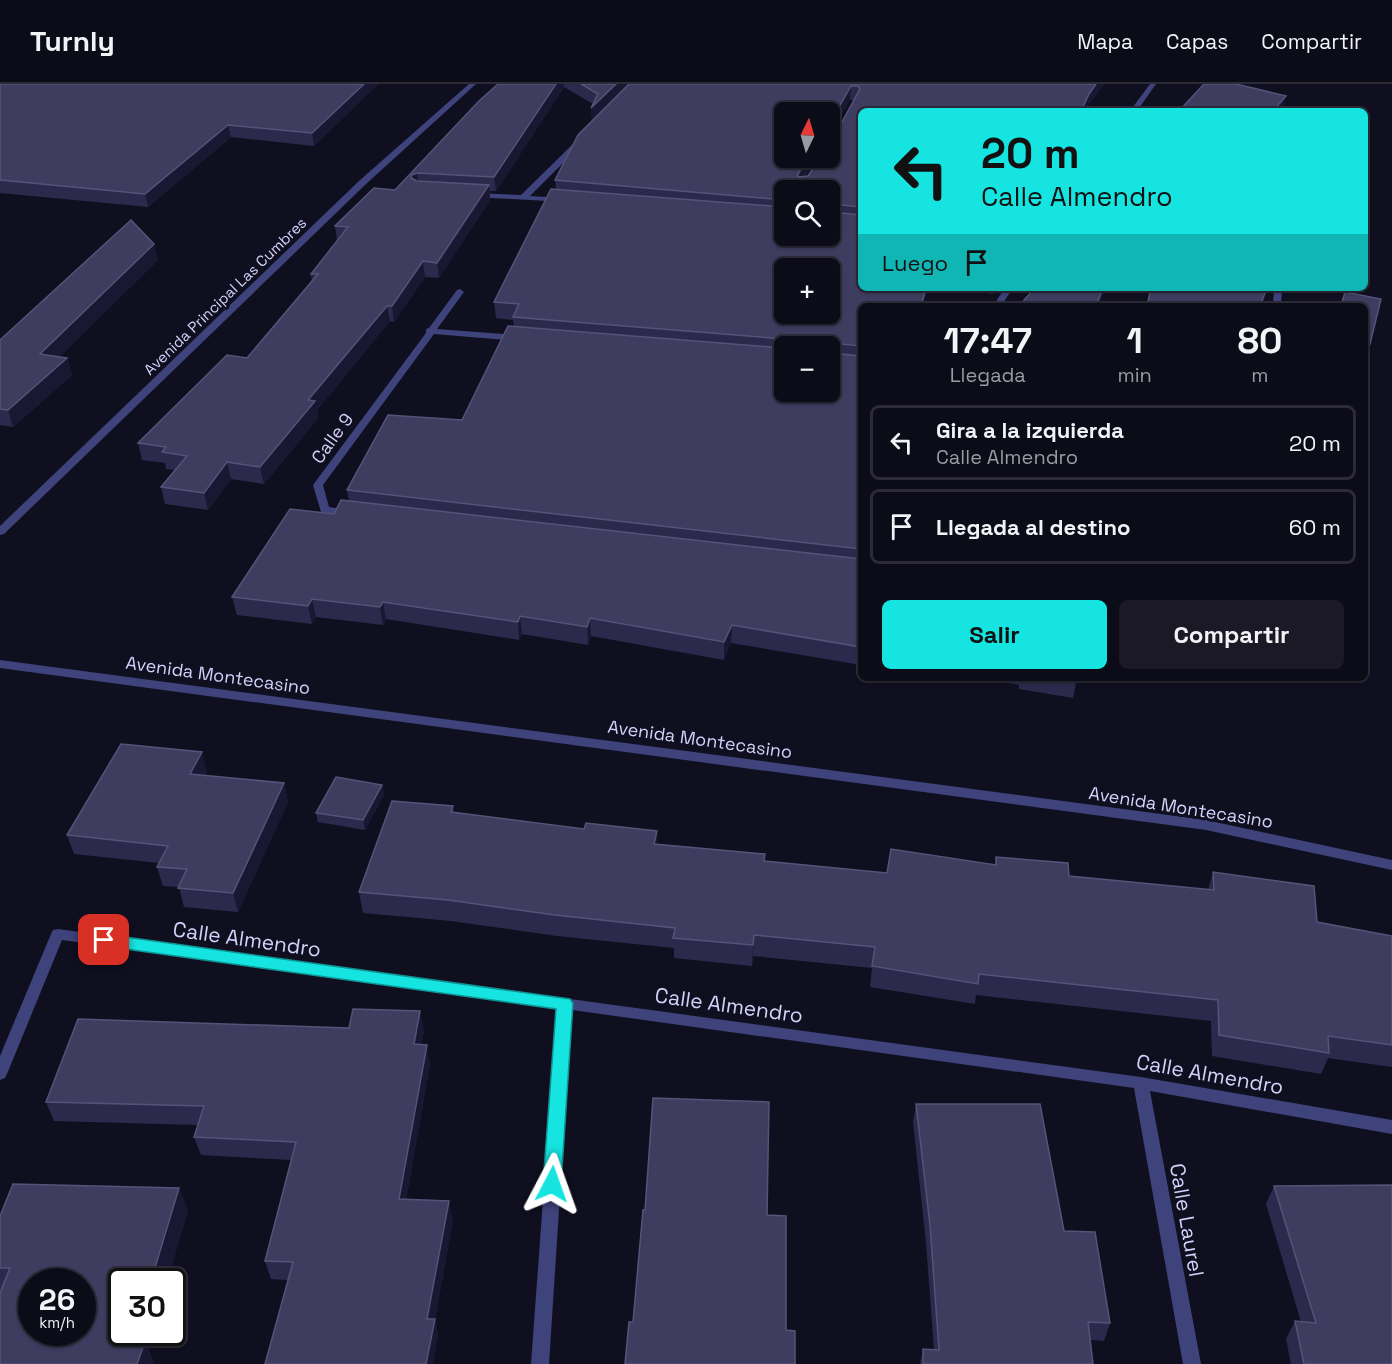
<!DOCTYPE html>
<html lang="es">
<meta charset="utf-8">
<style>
body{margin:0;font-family:"Space Grotesk",sans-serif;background:#1a1925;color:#f1f3f6;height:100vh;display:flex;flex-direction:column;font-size:22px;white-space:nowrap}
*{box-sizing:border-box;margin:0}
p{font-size:20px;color:#9a9ba2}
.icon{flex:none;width:33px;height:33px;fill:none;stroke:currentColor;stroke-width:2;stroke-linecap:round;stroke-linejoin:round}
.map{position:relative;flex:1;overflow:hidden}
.sheet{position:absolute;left:858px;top:219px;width:510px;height:378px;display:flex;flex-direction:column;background:#0c0b18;border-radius:9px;box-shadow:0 2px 4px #0004,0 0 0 2px #2c2b37}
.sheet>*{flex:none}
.banner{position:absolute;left:858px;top:24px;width:510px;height:183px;border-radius:9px;box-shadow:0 2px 4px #0004,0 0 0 2px #2c2b37;background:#15e4e1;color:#111;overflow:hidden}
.needle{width:39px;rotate:5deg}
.buttons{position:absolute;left:774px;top:18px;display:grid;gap:12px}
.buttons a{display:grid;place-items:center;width:66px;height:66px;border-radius:9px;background:#0c0b18;box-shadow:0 2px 4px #0004,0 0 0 2px #2c2b37;font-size:30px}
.speed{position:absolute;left:18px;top:1184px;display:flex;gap:12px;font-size:30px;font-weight:700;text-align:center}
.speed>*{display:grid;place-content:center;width:78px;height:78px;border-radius:50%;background:#0c0b18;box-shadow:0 2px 4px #0004,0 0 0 2px #2c2b37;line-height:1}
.speed small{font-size:15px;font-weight:400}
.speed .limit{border:3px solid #111;border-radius:9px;background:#fff;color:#111}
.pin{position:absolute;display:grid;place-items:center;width:51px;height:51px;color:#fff;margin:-26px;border-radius:12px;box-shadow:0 3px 9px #0006}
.me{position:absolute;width:66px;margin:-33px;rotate:4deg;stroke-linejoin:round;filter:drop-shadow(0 0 4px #0008)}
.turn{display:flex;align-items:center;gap:21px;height:126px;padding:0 24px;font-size:27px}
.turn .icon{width:78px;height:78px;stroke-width:2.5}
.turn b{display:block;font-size:42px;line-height:51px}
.then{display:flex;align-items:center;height:57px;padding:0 24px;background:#0003;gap:12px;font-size:22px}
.eta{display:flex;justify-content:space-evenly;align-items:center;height:102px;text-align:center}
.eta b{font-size:36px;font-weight:700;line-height:42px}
.primary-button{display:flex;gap:12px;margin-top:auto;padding:12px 24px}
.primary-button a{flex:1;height:69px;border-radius:9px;background:#15e4e1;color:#111;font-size:24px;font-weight:700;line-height:69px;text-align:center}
.primary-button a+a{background:#1a1925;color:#f1f3f6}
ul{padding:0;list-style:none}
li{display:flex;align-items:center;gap:18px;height:75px;margin:0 12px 9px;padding:0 12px;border:3px solid #2c2b37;border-radius:9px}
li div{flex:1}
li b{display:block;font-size:22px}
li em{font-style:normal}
header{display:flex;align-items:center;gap:36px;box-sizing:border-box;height:84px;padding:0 30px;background:#0c0b18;border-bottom:2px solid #2c2b37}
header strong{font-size:28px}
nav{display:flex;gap:33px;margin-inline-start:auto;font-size:21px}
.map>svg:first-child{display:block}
</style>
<header>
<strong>Turnly</strong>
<nav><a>Mapa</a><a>Capas</a><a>Compartir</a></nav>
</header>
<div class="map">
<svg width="1392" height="1280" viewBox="0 0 1392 1280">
<rect width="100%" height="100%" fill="#100f20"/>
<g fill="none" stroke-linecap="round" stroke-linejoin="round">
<g fill="#3e437b" fill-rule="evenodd">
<path d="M 1150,0 L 1156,0 L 1137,27 L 1130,27 Z"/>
<path d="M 576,57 L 583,59 L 530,112 L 562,114 L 565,114 L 565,118 L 474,113 L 470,111 L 474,109 L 521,111 Z"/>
<path d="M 1005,204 L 1013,204 L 1001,222 L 993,222 Z"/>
<path d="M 1274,204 L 1282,204 L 1281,222 L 1273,222 Z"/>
<path d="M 460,205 L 464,208 L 437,245 L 518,251 L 522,254 L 518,257 L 434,250 L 323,401 L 329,423 L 349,426 L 354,429 L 349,432 L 321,428 L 313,401 L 426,249 L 426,245 L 429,244 L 457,206 Z"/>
<path d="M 58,845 L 1141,993 L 1392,1036 L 1392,1050 L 1150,1007 L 1201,1280 L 1183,1280 L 1134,1004 L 572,926 L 549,1280 L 531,1280 L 557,924 L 62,856 L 7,990 L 5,994 L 0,996 L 0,972 L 51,850 L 53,846 Z"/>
</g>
<g fill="#3e437b" fill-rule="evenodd">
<path d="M 469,0 L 476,0 L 365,101 L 4,450 L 0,451 L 0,442 L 359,97 Z"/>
<path d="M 0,576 L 1206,736 L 1392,776 L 1392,786 L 1206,746 L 0,584 Z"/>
</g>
</g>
<g fill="#2c2a4c" fill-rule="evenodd">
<path d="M 0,0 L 378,0 L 314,62 L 231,53 L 148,123 L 0,109 Z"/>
<path d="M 498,0 L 1104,0 L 1086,24 L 861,27 L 861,204 L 928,204 L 923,222 L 861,222 L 861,581 L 731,559 L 724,576 L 591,552 L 588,561 L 522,550 L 519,556 L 386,535 L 383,541 L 316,533 L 312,540 L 237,531 L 232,513 L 349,417 L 347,406 L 462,336 L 514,243 L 513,236 L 496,234 L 494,218 L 556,105 L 555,96 L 592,37 L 591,24 L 593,20 L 564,3 L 496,107 L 490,107 L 490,116 L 439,194 L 425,193 L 394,238 L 390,237 L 317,326 L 318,334 L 264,400 L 231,395 L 208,426 L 165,420 L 161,403 L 175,386 L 166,385 L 165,379 L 142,376 L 138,359 L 247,274 L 312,197 L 311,190 L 337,157 L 335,142 L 395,106 ZM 850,16 L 854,16 L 837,47 L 830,50 ZM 784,28 L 830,28 L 830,74 L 808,92 L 805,93 L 817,74 ZM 784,106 L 830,152 L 784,152 ZM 784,262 L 830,262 L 784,308 Z"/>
<path d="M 158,176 L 59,273 L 67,274 L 72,291 L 13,343 L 0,341 L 0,256 Z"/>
<path d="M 962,204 L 996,204 L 993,210 Z"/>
<path d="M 1365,222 L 1370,260 L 1365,274 Z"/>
<path d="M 983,594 L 1077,594 L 1073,614 L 1019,605 L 1019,601 Z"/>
<path d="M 207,687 L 205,691 L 284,699 L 288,718 L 238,828 L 184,823 L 179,803 L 163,802 L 157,783 L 159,779 L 74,770 L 67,751 Z"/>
<path d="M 382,701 L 384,711 L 365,746 L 318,738 L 316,729 Z"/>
<path d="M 453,722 L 454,728 L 657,761 L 765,770 L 765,777 L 887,789 L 995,780 L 996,773 L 1069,792 L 1208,806 L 1213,788 L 1317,838 L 1392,852 L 1392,983 L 1328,974 L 1321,990 L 1212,972 L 1211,937 L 976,911 L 975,920 L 870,903 L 872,884 L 753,872 L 752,882 L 674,874 L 674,864 L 557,852 L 451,837 L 363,829 L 359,808 Z"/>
<path d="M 349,944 L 424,946 L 421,961 L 430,980 L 406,1116 L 453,1136 L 435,1235 L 438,1253 L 288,1196 L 271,1195 L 265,1177 L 291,1076 L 201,1071 L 194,1053 L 198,1041 L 54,1037 L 46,1018 Z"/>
<path d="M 916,1020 L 1064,1147 L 1110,1239 L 1104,1257 L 1090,1256 L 1093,1280 L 920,1280 L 923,1265 L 934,1265 L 926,1159 L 913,1038 Z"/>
<path d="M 1274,1102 L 1392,1280 L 1291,1280 L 1286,1255 L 1295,1237 L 1301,1238 L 1266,1120 Z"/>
<path d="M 188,1126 L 167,1197 L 122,1197 L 154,1280 L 0,1280 L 2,1205 L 0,1205 L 0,1132 Z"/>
</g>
<g fill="#1a1733">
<path d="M 364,0 L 378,0 L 314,62 L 312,49 Z"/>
<path d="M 556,0 L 564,0 L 564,3 L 496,107 L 494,93 Z"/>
<path d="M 616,0 L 630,0 L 592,38 L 591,24 Z"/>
<path d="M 1096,0 L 1104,0 L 1085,27 L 1081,27 L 1089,10 Z"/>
<path d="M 851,2 L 850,16 L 830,51 L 830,39 Z"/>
<path d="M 1286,12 L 1282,27 L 1273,27 Z"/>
<path d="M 228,41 L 231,53 L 148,123 L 145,110 Z"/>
<path d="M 808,74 L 817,74 L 797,105 L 798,90 Z"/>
<path d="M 417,89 L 419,104 L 411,94 L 412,91 Z"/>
<path d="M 489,101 L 490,116 L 439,194 L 437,179 Z"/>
<path d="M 154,160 L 158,176 L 45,287 L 40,270 Z"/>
<path d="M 423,177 L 425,193 L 394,238 L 392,222 Z"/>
<path d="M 926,204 L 928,204 L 923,222 L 921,222 Z"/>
<path d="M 1103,204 L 1106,204 L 1099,222 L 1096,222 Z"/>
<path d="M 1267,204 L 1268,204 L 1262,222 L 1260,222 Z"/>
<path d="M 387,222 L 390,237 L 317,326 L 318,334 L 264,400 L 260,383 L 308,316 Z"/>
<path d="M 67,274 L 72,291 L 13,343 L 8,326 Z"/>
<path d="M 227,378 L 231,395 L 208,426 L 204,409 Z"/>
<path d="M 312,515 L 316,533 L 312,540 L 308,522 Z"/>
<path d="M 383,518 L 386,535 L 383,541 L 380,523 Z"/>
<path d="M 520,532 L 522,550 L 519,556 L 518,538 Z"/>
<path d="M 590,534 L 591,552 L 588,561 L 587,543 Z"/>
<path d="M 732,541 L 731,559 L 724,576 L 724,558 Z"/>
<path d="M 202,668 L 207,687 L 195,709 L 190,690 Z"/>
<path d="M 284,699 L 288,718 L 238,828 L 233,809 Z"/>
<path d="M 382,701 L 384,711 L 365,746 L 363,736 Z"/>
<path d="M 657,747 L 658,767 L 654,760 Z"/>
<path d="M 754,851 L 753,872 L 752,882 L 753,861 Z"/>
<path d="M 420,927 L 424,946 L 418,979 L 414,960 Z"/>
<path d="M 427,961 L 430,980 L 403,1134 L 399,1115 Z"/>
<path d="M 179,1104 L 188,1126 L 167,1197 L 151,1197 Z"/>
<path d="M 449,1117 L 453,1136 L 435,1235 L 438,1253 L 433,1280 L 426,1280 L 427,1235 Z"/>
<path d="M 136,1248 L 152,1248 L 147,1264 L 154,1280 L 137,1280 L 133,1257 Z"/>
</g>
<g fill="#3e3c5f" stroke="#555377" stroke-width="1.5" fill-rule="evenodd">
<path d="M 0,0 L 364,0 L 312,49 L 228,41 L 145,110 L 0,96 Z"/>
<path d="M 498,0 L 556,0 L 494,93 L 417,89 L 412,91 L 411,94 L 417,97 L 489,101 L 437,179 L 423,177 L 392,222 L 387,222 L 308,316 L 315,317 L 260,383 L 227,378 L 204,409 L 161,403 L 187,372 L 162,368 L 166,363 L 138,359 L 227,271 L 247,274 L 318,190 L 311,190 L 348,143 L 335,142 L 374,104 L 395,106 L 479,17 Z"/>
<path d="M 581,0 L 616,0 L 591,24 L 598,10 Z"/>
<path d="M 629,0 L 1096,0 L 1089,10 L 1081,27 L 861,27 L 861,123 L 831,120 L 830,124 L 830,106 L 784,106 L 784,116 L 555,96 L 578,51 ZM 851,2 L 858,2 L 860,5 L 837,47 L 830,50 L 830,44 L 830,74 L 820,74 L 808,92 L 798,93 L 798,90 L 808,74 L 784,74 L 784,28 L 830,28 L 830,39 Z"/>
<path d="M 1204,0 L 1236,0 L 1286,12 L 1273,27 L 1179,27 Z"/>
<path d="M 551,105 L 784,123 L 784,152 L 830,152 L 830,127 L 831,128 L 861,131 L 861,204 L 926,204 L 921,222 L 861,222 L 861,262 L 831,259 L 830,264 L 830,262 L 786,262 L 785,255 L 513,233 L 519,220 L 494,218 ZM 784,184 L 830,184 L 830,230 L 784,230 Z"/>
<path d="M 131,136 L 154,160 L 40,270 L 67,274 L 8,326 L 0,325 L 0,256 Z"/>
<path d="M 1035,204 L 1103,204 L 1096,222 L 1020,222 L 1025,215 Z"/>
<path d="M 1151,204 L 1267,204 L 1260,222 L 1147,222 Z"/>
<path d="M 1345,208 L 1381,215 L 1370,260 L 1365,259 L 1365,222 L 1341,222 Z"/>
<path d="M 508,242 L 784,264 L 784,308 L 830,308 L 830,268 L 831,269 L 861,272 L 861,465 L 347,406 L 388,331 L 462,336 Z"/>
<path d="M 341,416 L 861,475 L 861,563 L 732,541 L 724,558 L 590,534 L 587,543 L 520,532 L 518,538 L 383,518 L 380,523 L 312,515 L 308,522 L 232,513 L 290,425 L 334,430 Z"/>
<path d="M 1064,594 L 1077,594 L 1077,596 Z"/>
<path d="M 121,660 L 202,668 L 190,690 L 284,699 L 233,809 L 178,804 L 187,785 L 157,783 L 168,762 L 67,751 Z"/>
<path d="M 336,693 L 382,701 L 363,736 L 316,729 Z"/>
<path d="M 392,717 L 453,722 L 451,728 L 584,745 L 586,739 L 657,747 L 654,760 L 765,770 L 764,777 L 887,789 L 891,765 L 996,781 L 996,773 L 1068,779 L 1069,792 L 1214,806 L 1213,788 L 1314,802 L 1317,838 L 1392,852 L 1392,961 L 1328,952 L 1329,969 L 1219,951 L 1218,916 L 979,890 L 978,900 L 872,882 L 875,863 L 754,851 L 753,861 L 673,854 L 675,844 L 555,831 L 448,816 L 359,808 Z"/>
<path d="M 353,925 L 420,927 L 414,960 L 427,961 L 399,1115 L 449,1117 L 427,1235 L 435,1235 L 426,1280 L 265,1280 L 293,1178 L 265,1177 L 296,1058 L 194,1053 L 204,1022 L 46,1018 L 78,935 L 349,944 Z"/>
<path d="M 653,1014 L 769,1018 L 767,1131 L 786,1132 L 786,1246 L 795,1247 L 795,1280 L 625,1280 L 629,1238 L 633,1238 L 643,1126 L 645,1126 Z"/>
<path d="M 916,1020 L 1040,1020 L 1064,1147 L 1095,1148 L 1110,1239 L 1088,1238 L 1093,1280 L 923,1280 L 923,1265 L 939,1266 L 930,1141 Z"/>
<path d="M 13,1100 L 179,1104 L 151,1197 L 122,1197 L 122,1248 L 136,1248 L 133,1257 L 145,1258 L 137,1280 L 0,1280 L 0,1209 L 10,1184 L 0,1184 L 0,1132 ZM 32,1197 L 82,1197 L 82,1248 L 32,1248 Z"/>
<path d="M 1392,1101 L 1392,1280 L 1304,1280 L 1295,1237 L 1316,1239 L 1274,1102 Z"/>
</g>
<path fill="#15e4e1" stroke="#0e9492" stroke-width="1.5" d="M 104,850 L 570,915 L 573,919 L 561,1100 L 559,1105 L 552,1108 L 546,1105 L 543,1100 L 556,925 L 104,862 L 99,860 L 96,856 L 99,852 Z"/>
<g text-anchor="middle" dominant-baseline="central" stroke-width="6" stroke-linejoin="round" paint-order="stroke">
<g font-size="15" fill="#d2d2fb" stroke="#100f20">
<text transform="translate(225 212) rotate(-44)">Avenida Principal Las Cumbres</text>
</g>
<g font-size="18" fill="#d2d2fb" stroke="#100f20">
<text transform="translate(332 354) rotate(-54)">Calle 9</text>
<text transform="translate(218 591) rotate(8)">Avenida Montecasino</text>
<text transform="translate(700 655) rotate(8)">Avenida Montecasino</text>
<text transform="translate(1181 723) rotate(9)">Avenida Montecasino</text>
</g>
<g font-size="21" fill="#d2d2fb" stroke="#100f20">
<text transform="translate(247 855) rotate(8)">Calle Almendro</text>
<text transform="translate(729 921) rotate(8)">Calle Almendro</text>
<text transform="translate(1210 990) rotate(10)">Calle Almendro</text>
<text transform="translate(1187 1136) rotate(80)">Calle Laurel</text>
</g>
</g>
</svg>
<div class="buttons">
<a><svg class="needle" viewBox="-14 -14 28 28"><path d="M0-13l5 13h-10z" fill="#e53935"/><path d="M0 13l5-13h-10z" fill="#9a9ba2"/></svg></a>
<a><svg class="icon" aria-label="search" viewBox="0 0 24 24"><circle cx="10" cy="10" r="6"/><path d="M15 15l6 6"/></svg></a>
<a>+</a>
<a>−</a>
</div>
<div class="speed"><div>26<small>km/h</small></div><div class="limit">30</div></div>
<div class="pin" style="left:104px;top:856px;background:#d93025"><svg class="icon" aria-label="arrive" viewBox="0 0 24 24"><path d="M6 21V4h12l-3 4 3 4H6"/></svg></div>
<svg class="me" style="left:552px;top:1100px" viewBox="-20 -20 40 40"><path d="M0-17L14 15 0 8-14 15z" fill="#15e4e1" stroke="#fff" stroke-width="4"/></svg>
<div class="banner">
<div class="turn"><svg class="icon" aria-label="left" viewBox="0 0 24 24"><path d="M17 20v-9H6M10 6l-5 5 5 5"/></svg><div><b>20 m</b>Calle Almendro</div></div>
<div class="then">Luego<svg class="icon" aria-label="arrive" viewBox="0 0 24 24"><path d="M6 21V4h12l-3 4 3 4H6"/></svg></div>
</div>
<section class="sheet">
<div class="eta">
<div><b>17:47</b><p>Llegada</p></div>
<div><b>1</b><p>min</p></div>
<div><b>80</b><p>m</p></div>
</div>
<ul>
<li><svg class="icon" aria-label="left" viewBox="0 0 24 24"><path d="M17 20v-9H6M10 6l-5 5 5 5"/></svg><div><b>Gira a la izquierda</b><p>Calle Almendro</p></div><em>20 m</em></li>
<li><svg class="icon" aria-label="arrive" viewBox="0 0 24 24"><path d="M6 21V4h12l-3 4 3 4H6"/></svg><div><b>Llegada al destino</b></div><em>60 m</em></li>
</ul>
<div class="primary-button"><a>Salir</a><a>Compartir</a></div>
</section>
</div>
